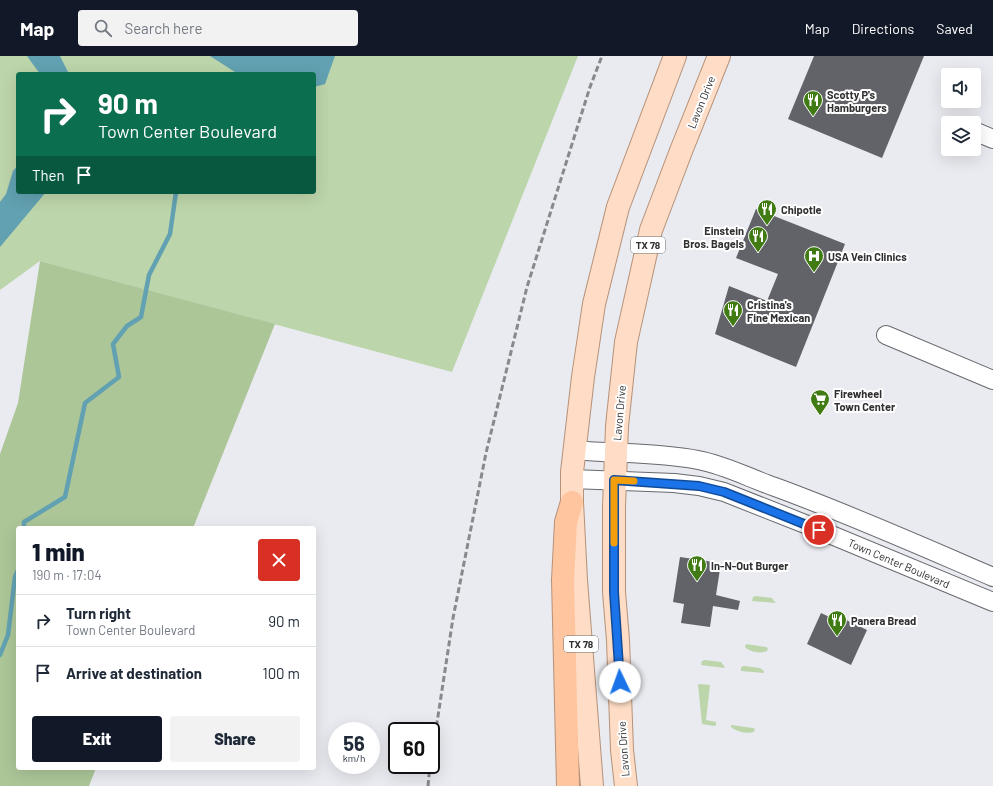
<!DOCTYPE html>
<meta charset="utf-8">
<style>
body{margin:0;font-family:Barlow,sans-serif;background:#f2f2f3;color:#1f2937;height:100vh;display:flex;flex-direction:column;font-size:15px;white-space:nowrap}
*{box-sizing:border-box;margin:0}
p{font-size:13px;color:#747a83}
.icon{flex:none;width:22px;height:22px;fill:none;stroke:currentColor;stroke-width:2;stroke-linecap:round;stroke-linejoin:round}
.map{position:relative;flex:1;overflow:hidden}
.details{position:absolute;left:16px;top:470px;width:300px;height:244px;display:flex;flex-direction:column;background:#fff;border-radius:4px;box-shadow:0 4px 16px #0002}
.details>*{flex:none}
.top-card{position:absolute;left:16px;top:16px;width:300px;height:122px;border-radius:4px;box-shadow:0 4px 16px #0002;background:#0b6e4f;color:#fff;overflow:hidden}
.buttons{position:absolute;left:941px;top:12px;display:grid;gap:8px}
.buttons a{display:grid;place-items:center;width:40px;height:40px;border-radius:4px;background:#fff;box-shadow:0 4px 16px #0002;font-size:20px}
.speed{position:absolute;left:328px;top:666px;display:flex;gap:8px;font-size:20px;font-weight:700;text-align:center}
.speed>*{display:grid;place-content:center;width:52px;height:52px;border-radius:50%;background:#fff;box-shadow:0 4px 16px #0002;line-height:1}
.speed small{font-size:10px;font-weight:400}
.speed .limit{border:2px solid #111;border-radius:6px;background:#fff;color:#111}
.pin{position:absolute;display:grid;place-items:center;width:34px;height:34px;color:#fff;margin:-17px;border:2px solid #fff;border-radius:50%;box-shadow:0 1px 4px #0007}
.me{position:absolute;width:44px;margin:-22px;rotate:357deg;stroke-linejoin:round;filter:drop-shadow(0 0 3px #0008)}
.turn{display:flex;align-items:center;gap:14px;height:84px;padding:0 16px;font-size:18px}
.turn .icon{width:52px;height:52px;stroke-width:2.5}
.turn b{display:block;font-size:28px;line-height:34px}
.then{display:flex;align-items:center;height:38px;padding:0 16px;background:#0003;gap:8px;font-size:15px}
.round{display:grid;place-items:center;flex:none;width:42px;height:42px;border-radius:4px;background:#f2f2f3}
.overview{display:flex;align-items:center;justify-content:space-between;height:68px;padding:0 16px}
h1{font-size:24px;font-weight:800;line-height:30px;color:#111827}
.primary-button{display:flex;gap:8px;margin-top:auto;padding:8px 16px}
.primary-button a{flex:1;height:46px;border-radius:4px;background:#111827;color:#fff;font-size:16px;font-weight:800;line-height:46px;text-align:center}
.primary-button a+a{background:#f2f2f3;color:#1f2937}
ul{padding:0;list-style:none}
li{display:flex;align-items:center;gap:12px;height:52px;padding:0 16px;border-top:1px solid #e0e1e3}
li div{flex:1}
li b{display:block;font-size:15px}
li em{font-style:normal}
header{display:flex;align-items:center;gap:24px;box-sizing:border-box;height:56px;padding:0 20px;background:#111827;color:#fff}
header strong{font-size:19px}
nav{display:flex;gap:22px;margin-inline-start:auto;font-size:14px}
.search{width:280px;height:36px;background:#f2f2f3;display:flex;align-items:center;gap:10px;box-sizing:border-box;padding:0 14px;border-radius:4px;color:#747a83;font-size:15px}
.map>svg:first-child{display:block}
</style>
<header>
<strong>Map</strong>
<div class="search"><svg class="icon" aria-label="search" viewBox="0 0 24 24"><circle cx="10" cy="10" r="6"/><path d="M15 15l6 6"/></svg>Search here</div>
<nav><a>Map</a><a>Directions</a><a>Saved</a></nav>
</header>
<div class="map">
<svg width="993" height="730" viewBox="0 0 993 730">
<rect width="100%" height="100%" fill="#e9ebf0"/>
<g fill="#bdd5ab" fill-rule="evenodd">
<path d="M 0,0 L 578,0 L 452,316 L 40,205 L 0,234 ZM 18,18 L 314,18 L 314,136 L 18,136 Z"/>
<path d="M 756,540 L 772,542 L 775,546 L 776,547 L 752,545 L 753,541 Z"/>
<path d="M 746,588 L 766,591 L 768,592 L 767,595 C 760,598 750,596 745,591 Z"/>
<path d="M 705,604 L 721,606 L 724,610 L 725,612 L 701,609 L 702,605 Z"/>
<path d="M 744,610 L 760,612 L 764,615 L 764,617 L 741,615 L 741,611 Z"/>
<path d="M 698,628 L 710,629 L 706,664 L 716,666 L 716,669 L 714,670 L 702,668 Z"/>
<path d="M 731,669 L 753,672 L 755,673 L 754,676 C 747,678 737,676 731,671 Z"/>
</g>
<path fill="#acc698" d="M 40,205 L 275,268 L 193,472 L 18,472 L 18,712 L 96,712 L 89,730 L 0,730 L 0,398 L 18,347 Z"/>
<g fill="#62a1b1">
<path d="M 27,0 L 60,0 L 69,18 L 40,18 Z"/>
<path d="M 210,0 L 335,0 L 325,28 L 314,31 L 314,18 L 238,18 Z"/>
<path d="M 18,109 L 18,136 L 46,136 L 0,191 L 0,146 L 6,138 L 13,115 Z"/>
</g>
<g fill="none" stroke-linecap="round" stroke-linejoin="round">
<g stroke="#62a1b1" stroke-width="4.5">
<path d="M 24,472 L 24,466 L 65,441 L 85,347 L 119,321 L 113,288 L 127,270 L 141,261 L 149,219 L 170,178 L 176,136"/>
<path d="M 0,599 L 8,579 L 15,521 L 18,514"/>
</g>
</g>
<g fill="#626368">
<path d="M 814,0 L 924,0 L 882,102 L 788,63 Z"/>
<path d="M 756,153 L 845,188 L 796,311 L 715,278 L 729,230 L 767,245 L 778,218 L 736,202 Z"/>
<path d="M 680,501 L 714,506 L 714,511 L 720,513 L 716,539 L 740,545 L 738,554 L 713,550 L 710,571 L 681,567 L 684,548 L 673,546 Z"/>
<path d="M 821,557 L 836,564 L 838,560 L 867,574 L 851,609 L 807,588 Z"/>
</g>
<g fill="none" stroke-linecap="round" stroke-linejoin="round">
<defs>
<g id="minor">
<path d="M 974,75 L 993,83"/>
<path d="M 886,279 L 993,324"/>
<path d="M 574,394 C 616,398 657,396 698,404 C 725,409 749,422 775,431 C 849,458 921,490 993,521"/>
<path d="M 572,423 L 674,427 L 699,430 L 724,436 L 805,468 L 993,546"/>
</g>
<g id="major">
<path d="M 592,730 L 576,524 L 572,446 L 572,416 L 583,321 L 594,248 L 618,151 L 675,0"/>
<path d="M 626,730 L 622,694 L 618,584 L 614,536 L 614,451 L 617,370 L 626,286 L 651,174 L 681,95 L 719,0"/>
</g>
<path id="highway" d="M 568,730 L 563,524 L 566,466 L 572,446"/>
</defs>
<use href="#minor" stroke="#67696e" stroke-width="20"/>
<use href="#major" stroke="#b69179" stroke-width="24"/>
<use href="#highway" stroke="#b69179" stroke-width="24"/>
<use href="#minor" stroke="#fff" stroke-width="18"/>
<use href="#major" stroke="#fedcc5" stroke-width="22"/>
<use href="#highway" stroke="#fec59f" stroke-width="22"/>
<g stroke="#88898c" stroke-width="3" stroke-dasharray="6 3" stroke-linecap="butt">
<path d="M 431,706 L 453,562 L 486,397 L 527,231 L 590,31 L 602,0"/>
<path d="M 428,730 L 430,709"/>
</g>
</g>
<g fill="none" stroke-linecap="round" stroke-linejoin="round">
<defs>
<path id="route" d="M 620,626 L 614,536 L 614,424 L 699,430 L 724,436 L 819,474"/>
</defs>
<use href="#route" stroke="#114b97" stroke-width="10"/>
<use href="#route" stroke="#1a73e8" stroke-width="7"/>
<path stroke="#f59e0b" stroke-width="7" d="M 614,487 L 614,424 L 634,425"/>
</g>
<defs>
<symbol id="restaurant-pin" viewBox="-11 -11 22 30"><path d="M0 17L-7.5 6A9.5 9.5 0 1 1 7.5 6Z" fill="#417b13" stroke="#fff"/><path d="M-5-6h1v4h1v-4h1v4h1v-4h1v5L-1.5 .5V6h-2V.5L-5-1ZM5-6V6H3V1.5H1.5Q1.5-4 5-6Z" fill="#fff"/></symbol>
<symbol id="hospital-pin" viewBox="-11 -11 22 30"><path d="M0 17L-7.5 6A9.5 9.5 0 1 1 7.5 6Z" fill="#417b13" stroke="#fff"/><path d="M-5-5h3v3.5h4V-5h3V5h-3V1.5h-4V5h-3Z" fill="#fff"/></symbol>
<symbol id="supermarket-pin" viewBox="-11 -11 22 30"><path d="M0 17L-7.5 6A9.5 9.5 0 1 1 7.5 6Z" fill="#417b13" stroke="#fff"/><path d="M-6-5.5h2.5l.6 2H6L4.5 2H-2.5L-4.4-4H-6ZM-1.5 3.2a1.3 1.3 0 1 0 .1 0ZM3 3.2a1.3 1.3 0 1 0 .1 0Z" fill="#fff"/></symbol>
</defs>
<g fill-rule="evenodd">
<use href="#restaurant-pin" x="802" y="33" width="22" height="30"/>
<use href="#restaurant-pin" x="756" y="142" width="22" height="30"/>
<use href="#restaurant-pin" x="747" y="169" width="22" height="30"/>
<use href="#hospital-pin" x="803" y="189" width="22" height="30"/>
<use href="#restaurant-pin" x="722" y="243" width="22" height="30"/>
<use href="#supermarket-pin" x="809" y="332" width="22" height="30"/>
<use href="#restaurant-pin" x="686" y="498" width="22" height="30"/>
<use href="#restaurant-pin" x="826" y="553" width="22" height="30"/>
</g>
<g text-anchor="middle" dominant-baseline="central" stroke-width="4" stroke-linejoin="round" paint-order="stroke">
<g fill="#fff" stroke="#6e6e70" stroke-width="1">
<rect x="631" y="181" width="34" height="16" rx="3"/>
<rect x="564" y="580" width="34" height="16" rx="3"/>
</g>
<g font-size="10" font-weight="bold" fill="#303032">
<text x="648" y="189">TX 78</text>
<text x="581" y="588">TX 78</text>
</g>
<g font-size="11" font-weight="bold" fill="#303032" stroke="#fff" text-anchor="start">
<text x="827" y="38">Scotty P's<tspan x="827" dy="13">Hamburgers</tspan></text>
<text x="781" y="153">Chipotle</text>
<text x="744" y="174" text-anchor="end">Einstein<tspan x="744" dy="13">Bros. Bagels</tspan></text>
<text x="828" y="200">USA Vein Clinics</text>
<text x="747" y="248">Cristina's<tspan x="747" dy="13">Fine Mexican</tspan></text>
<text x="834" y="337">Firewheel<tspan x="834" dy="13">Town Center</tspan></text>
<text x="711" y="509">In-N-Out Burger</text>
<text x="851" y="564">Panera Bread</text>
</g>
<g font-size="11" fill="#303032" stroke="#fff">
<text transform="translate(701 46) rotate(-68)">Lavon Drive</text>
<text transform="translate(619 357) rotate(-85)">Lavon Drive</text>
<text transform="translate(899 507) rotate(23)">Town Center Boulevard</text>
<text transform="translate(623 693) rotate(-94)">Lavon Drive</text>
</g>
</g>
</svg>
<div class="buttons">
<a><svg class="icon" aria-label="sound" viewBox="0 0 24 24"><path d="M4 9h4l5-4v14l-5-4H4zM17 9q2 3 0 6"/></svg></a>
<a><svg class="icon" aria-label="layers" viewBox="0 0 24 24"><path d="M12 4l9 5-9 5-9-5zM3 14l9 5 9-5"/></svg></a>
</div>
<div class="speed"><div>56<small>km/h</small></div><div class="limit">60</div></div>
<div class="pin" style="left:819px;top:474px;background:#d93025"><svg class="icon" aria-label="arrive" viewBox="0 0 24 24"><path d="M6 21V4h12l-3 4 3 4H6"/></svg></div>
<svg class="me" style="left:620px;top:626px" viewBox="-20 -20 40 40"><circle r="19" fill="#fff"/><path d="M0-13L10 11 0 6-10 11z" fill="#1a73e8"/></svg>
<div class="top-card">
<div class="turn"><svg class="icon" aria-label="right" viewBox="0 0 24 24"><path d="M7 20v-9h11M14 6l5 5-5 5"/></svg><div><b>90 m</b>Town Center Boulevard</div></div>
<div class="then">Then<svg class="icon" aria-label="arrive" viewBox="0 0 24 24"><path d="M6 21V4h12l-3 4 3 4H6"/></svg></div>
</div>
<section class="details">
<div class="overview"><div><h1>1 min</h1><p>190 m · 17:04</p></div><a class="round" style="background:#d93025;color:#fff"><svg class="icon" aria-label="close" viewBox="0 0 24 24"><path d="M6 6l12 12M18 6L6 18"/></svg></a></div>
<ul>
<li><svg class="icon" aria-label="right" viewBox="0 0 24 24"><path d="M7 20v-9h11M14 6l5 5-5 5"/></svg><div><b>Turn right</b><p>Town Center Boulevard</p></div><em>90 m</em></li>
<li><svg class="icon" aria-label="arrive" viewBox="0 0 24 24"><path d="M6 21V4h12l-3 4 3 4H6"/></svg><div><b>Arrive at destination</b></div><em>100 m</em></li>
</ul>
<div class="primary-button"><a>Exit</a><a>Share</a></div>
</section>
</div>
